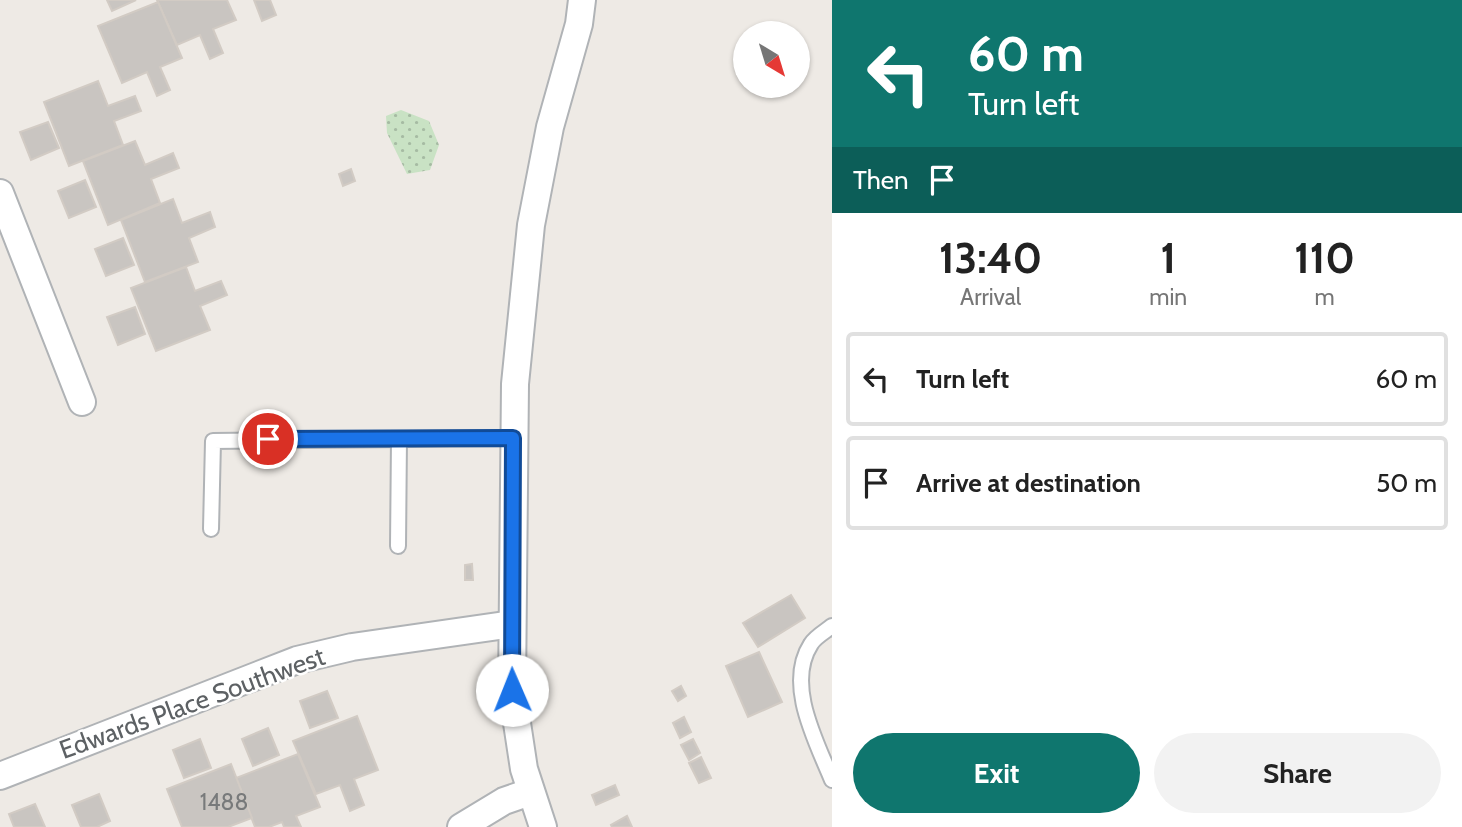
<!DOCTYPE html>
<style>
body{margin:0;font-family:Cabin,sans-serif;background:#f2f2f2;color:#222;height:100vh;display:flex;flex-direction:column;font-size:26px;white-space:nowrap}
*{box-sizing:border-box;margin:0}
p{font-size:23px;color:#767676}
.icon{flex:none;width:38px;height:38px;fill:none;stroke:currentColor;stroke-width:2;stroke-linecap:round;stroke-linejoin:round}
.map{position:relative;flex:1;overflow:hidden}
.side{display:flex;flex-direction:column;background:#fff;width:630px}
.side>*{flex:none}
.top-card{background:#0f766e;color:#fff;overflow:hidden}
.needle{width:46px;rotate:142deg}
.buttons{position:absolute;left:733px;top:21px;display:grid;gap:14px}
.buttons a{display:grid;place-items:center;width:77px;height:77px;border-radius:50%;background:#fff;box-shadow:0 2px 5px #0004;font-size:35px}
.pin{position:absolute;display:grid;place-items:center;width:60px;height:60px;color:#fff;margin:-30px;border:4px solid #fff;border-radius:50%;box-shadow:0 2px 7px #0007}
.me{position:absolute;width:77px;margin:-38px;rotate:359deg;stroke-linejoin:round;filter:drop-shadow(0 0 5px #0008)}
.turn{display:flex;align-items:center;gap:24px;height:147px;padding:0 21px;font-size:32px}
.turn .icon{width:91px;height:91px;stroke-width:2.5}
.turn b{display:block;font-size:49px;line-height:60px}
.then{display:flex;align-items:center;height:66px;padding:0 21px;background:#0003;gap:14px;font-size:26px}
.eta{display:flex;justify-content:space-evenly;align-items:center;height:119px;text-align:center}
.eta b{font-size:42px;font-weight:700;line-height:49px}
.action{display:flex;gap:14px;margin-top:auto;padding:14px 21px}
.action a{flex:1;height:80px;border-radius:42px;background:#0f766e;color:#fff;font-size:28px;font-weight:700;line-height:80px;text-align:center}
.action a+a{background:#f2f2f2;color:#222}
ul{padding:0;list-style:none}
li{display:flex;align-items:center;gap:21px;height:94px;margin:0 14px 10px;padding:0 7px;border:4px solid #e0e0e0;border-radius:7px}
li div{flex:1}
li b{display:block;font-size:26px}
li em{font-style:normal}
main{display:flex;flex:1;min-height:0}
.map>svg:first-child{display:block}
</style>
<main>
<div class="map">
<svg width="832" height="827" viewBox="0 0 832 827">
<defs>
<pattern id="grass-dots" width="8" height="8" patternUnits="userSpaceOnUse" patternTransform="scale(1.75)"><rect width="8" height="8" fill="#c9e2c4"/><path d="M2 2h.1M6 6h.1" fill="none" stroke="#a6bba3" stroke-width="1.8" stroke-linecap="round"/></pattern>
</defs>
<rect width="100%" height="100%" fill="#eeeae5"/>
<path fill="url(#grass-dots)" d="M 401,110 L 429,121 L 439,145 L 430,170 L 407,174 L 387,133 L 386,116 Z"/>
<path fill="#eeeae5" d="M 832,650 L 832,718 L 828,711 L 823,665 Z"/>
<g fill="#c9c5c1" stroke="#d2cbc4" stroke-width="2">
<path d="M 107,0 L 136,0 L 112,11 Z"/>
<path d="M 157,0 L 227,0 L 236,20 L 213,29 L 223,53 L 210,59 L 200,35 L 177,45 Z"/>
<path d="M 254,0 L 270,0 L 276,15 L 262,21 Z"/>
<path d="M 158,2 L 182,58 L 160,67 L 170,90 L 157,96 L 147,72 L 122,83 L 98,26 Z"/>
<path d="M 98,81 L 108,106 L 135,96 L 141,111 L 114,121 L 123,145 L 69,166 L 44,102 Z"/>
<path d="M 48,122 L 59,148 L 31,160 L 20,132 Z"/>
<path d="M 135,141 L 145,165 L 173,153 L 179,168 L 151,179 L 160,203 L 108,225 L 83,161 Z"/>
<path d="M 351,169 L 355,181 L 343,186 L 339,174 Z"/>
<path d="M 85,180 L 96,207 L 69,218 L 58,191 Z"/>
<path d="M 173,199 L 182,223 L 210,212 L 215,227 L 189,238 L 198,262 L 145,282 L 121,220 Z"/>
<path d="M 123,238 L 134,265 L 106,276 L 95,249 Z"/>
<path d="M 186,267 L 195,291 L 221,281 L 227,295 L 200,306 L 210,330 L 156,351 L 131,288 Z"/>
<path d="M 135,307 L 145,334 L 118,345 L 107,317 Z"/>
<path d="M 472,564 L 473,580 L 465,580 L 465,565 Z"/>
<path d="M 791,595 L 805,618 L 758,647 L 743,623 Z"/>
<path d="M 759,652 L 782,702 L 748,717 L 726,666 Z"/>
<path d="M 681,686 L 686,696 L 678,701 L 672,691 Z"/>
<path d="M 327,691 L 338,718 L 310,728 L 300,701 Z"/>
<path d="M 357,716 L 378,770 L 354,779 L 364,805 L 350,811 L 340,785 L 316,794 L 293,741 Z"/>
<path d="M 684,717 L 691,732 L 680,738 L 673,723 Z"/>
<path d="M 268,728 L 279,755 L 253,766 L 242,739 Z"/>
<path d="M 200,739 L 211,768 L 184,778 L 173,750 Z"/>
<path d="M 693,739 L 700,753 L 689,760 L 681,745 Z"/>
<path d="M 298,754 L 320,807 L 296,816 L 301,827 L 284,827 L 282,822 L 269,827 L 255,827 L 236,778 Z"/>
<path d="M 701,757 L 711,778 L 699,783 L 689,763 Z"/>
<path d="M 231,764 L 252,818 L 228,827 L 182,827 L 167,789 Z"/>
<path d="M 615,785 L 619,795 L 596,805 L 592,795 Z"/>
<path d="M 99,794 L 110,821 L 97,827 L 81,827 L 72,805 Z"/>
<path d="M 35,804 L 45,827 L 14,827 L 9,814 Z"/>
<path d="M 627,816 L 632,827 L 612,827 L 611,825 Z"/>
</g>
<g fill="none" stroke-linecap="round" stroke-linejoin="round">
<defs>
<g id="service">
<path d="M 211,529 L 213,441 L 513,438"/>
<path d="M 398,546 L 399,439"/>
<path d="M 832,626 C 826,631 815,637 811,644 C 785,684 816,741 832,780"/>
</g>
<g id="minor">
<path d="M 0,193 L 82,402"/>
<path d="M 0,776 L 297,660 L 352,647 L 512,624"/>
<path d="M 461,827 L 504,801 L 530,792"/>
<path d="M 543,827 L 524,769 L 512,690 L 515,384 L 531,225 L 550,127 L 579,24 L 582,0"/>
</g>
</defs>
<use href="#service" stroke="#b0b3b6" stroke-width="18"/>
<use href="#minor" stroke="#b0b3b6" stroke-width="30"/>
<use href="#service" stroke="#fff" stroke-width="14"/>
<use href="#minor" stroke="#fff" stroke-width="26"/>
</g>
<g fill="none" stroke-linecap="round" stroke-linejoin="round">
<defs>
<path id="route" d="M 268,439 L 513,438 L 512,690"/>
</defs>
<use href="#route" stroke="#114b97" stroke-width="18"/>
<use href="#route" stroke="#1a73e8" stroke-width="12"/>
</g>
<g text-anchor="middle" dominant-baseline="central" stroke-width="5" stroke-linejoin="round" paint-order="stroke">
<g font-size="23" fill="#787a7b">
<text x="224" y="802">1488</text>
</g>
<g font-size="26" fill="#5d6164" stroke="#fff">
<text transform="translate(192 703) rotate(-20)">Edwards Place Southwest</text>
</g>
</g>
</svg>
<div class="buttons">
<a><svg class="needle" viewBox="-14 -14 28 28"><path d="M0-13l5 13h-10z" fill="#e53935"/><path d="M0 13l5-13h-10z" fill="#767676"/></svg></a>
</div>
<div class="pin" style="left:268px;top:439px;background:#d93025"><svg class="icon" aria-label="arrive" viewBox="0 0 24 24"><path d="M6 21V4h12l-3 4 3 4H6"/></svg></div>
<svg class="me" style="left:512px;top:690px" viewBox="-20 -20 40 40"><circle r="19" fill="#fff"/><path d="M0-13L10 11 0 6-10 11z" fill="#1a73e8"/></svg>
</div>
<section class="side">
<div class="top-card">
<div class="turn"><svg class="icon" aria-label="left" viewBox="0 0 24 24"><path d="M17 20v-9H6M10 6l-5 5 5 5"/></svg><div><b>60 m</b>Turn left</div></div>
<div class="then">Then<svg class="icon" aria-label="arrive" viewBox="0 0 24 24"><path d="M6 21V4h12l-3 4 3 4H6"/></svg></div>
</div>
<div class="eta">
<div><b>13:40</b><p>Arrival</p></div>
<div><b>1</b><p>min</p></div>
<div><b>110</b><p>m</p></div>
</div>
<ul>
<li><svg class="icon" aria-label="left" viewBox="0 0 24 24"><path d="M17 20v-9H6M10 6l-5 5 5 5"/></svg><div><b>Turn left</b></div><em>60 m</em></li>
<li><svg class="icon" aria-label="arrive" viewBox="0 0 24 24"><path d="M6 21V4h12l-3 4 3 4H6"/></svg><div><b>Arrive at destination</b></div><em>50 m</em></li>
</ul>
<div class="action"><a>Exit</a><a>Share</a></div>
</section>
</main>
